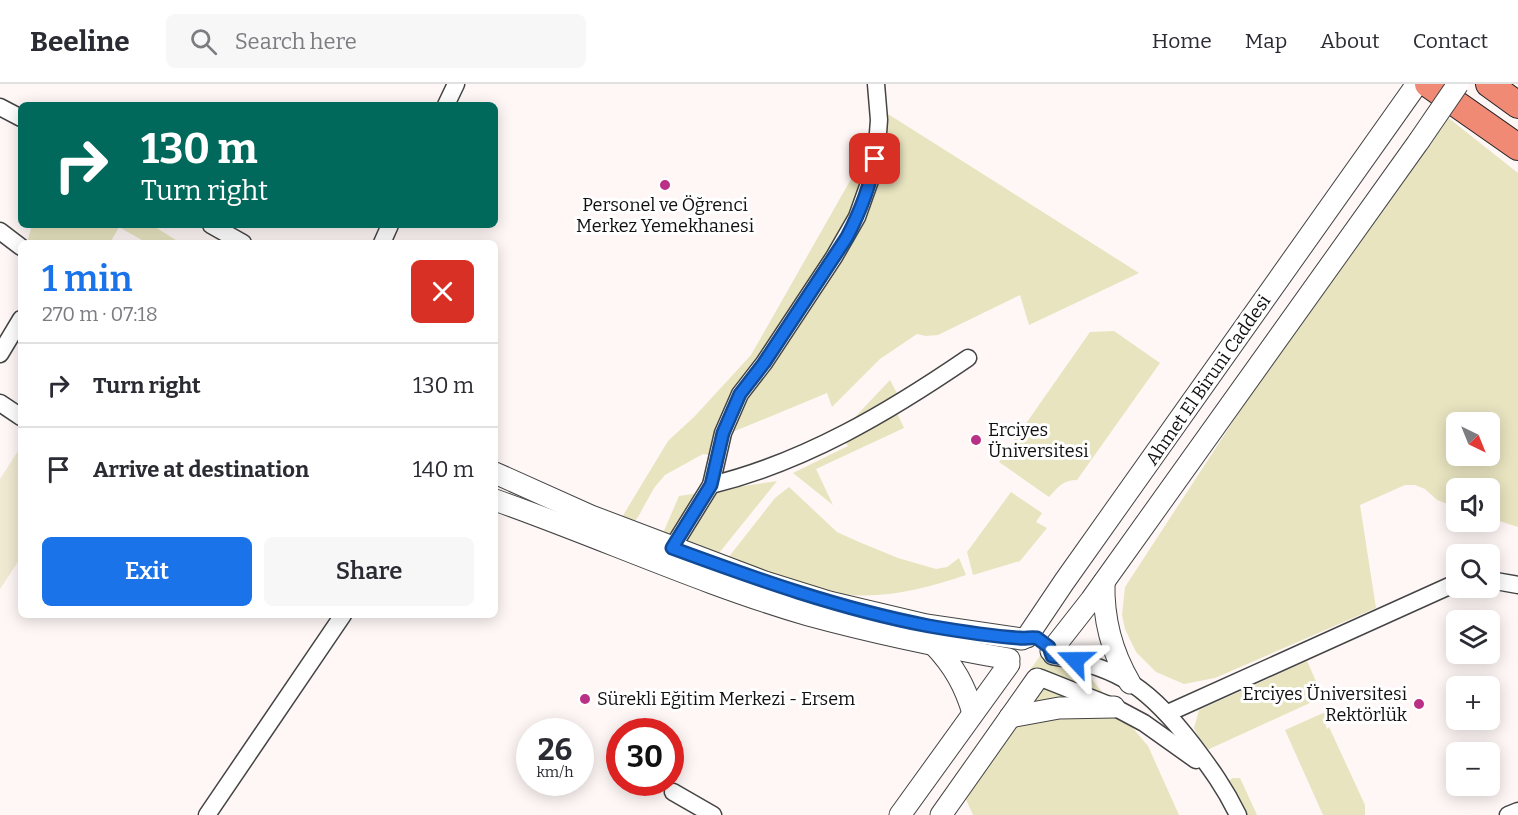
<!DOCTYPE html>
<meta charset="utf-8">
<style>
body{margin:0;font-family:Bitter,serif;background:#f7f7f7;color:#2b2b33;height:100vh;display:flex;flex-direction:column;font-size:22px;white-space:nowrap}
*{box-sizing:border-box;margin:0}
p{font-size:20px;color:#7c7c81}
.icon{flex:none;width:33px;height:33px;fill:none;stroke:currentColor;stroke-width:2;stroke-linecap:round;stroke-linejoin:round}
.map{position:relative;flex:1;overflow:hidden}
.panel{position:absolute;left:18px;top:156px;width:480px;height:378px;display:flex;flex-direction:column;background:#fff;border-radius:9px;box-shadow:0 3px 15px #0003}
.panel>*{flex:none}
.hud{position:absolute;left:18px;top:18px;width:480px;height:126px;border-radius:9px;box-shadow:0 3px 15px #0003;background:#00695c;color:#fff;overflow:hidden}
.needle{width:39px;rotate:137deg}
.controls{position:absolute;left:1446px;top:328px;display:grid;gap:12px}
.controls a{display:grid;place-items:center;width:54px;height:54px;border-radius:9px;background:#fff;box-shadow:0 3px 15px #0003;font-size:30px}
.speed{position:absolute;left:516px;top:634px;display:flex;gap:12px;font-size:30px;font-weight:700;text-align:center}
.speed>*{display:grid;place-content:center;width:78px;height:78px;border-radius:50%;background:#fff;box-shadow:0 3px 15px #0003;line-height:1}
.speed small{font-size:15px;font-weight:400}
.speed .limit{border:9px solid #d22;background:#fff;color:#111}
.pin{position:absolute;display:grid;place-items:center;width:51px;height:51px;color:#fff;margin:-26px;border-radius:12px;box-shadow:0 3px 9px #0006}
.me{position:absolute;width:66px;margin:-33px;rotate:293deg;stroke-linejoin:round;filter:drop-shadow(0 0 4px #0008)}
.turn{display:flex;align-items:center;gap:21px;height:126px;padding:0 24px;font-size:27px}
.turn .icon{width:78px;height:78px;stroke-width:2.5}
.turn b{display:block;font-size:42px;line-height:51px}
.round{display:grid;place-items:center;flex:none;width:63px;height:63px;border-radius:9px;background:#f7f7f7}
.head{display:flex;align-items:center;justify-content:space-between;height:102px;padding:0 24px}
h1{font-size:36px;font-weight:600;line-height:45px;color:#1a73e8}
.action{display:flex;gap:12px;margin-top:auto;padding:12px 24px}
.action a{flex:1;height:69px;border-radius:9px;background:#1a73e8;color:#fff;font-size:24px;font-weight:600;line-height:69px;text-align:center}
.action a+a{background:#f7f7f7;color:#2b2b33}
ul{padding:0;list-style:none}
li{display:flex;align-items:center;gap:18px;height:84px;padding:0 24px;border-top:2px solid #e1e1e2}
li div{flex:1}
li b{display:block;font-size:22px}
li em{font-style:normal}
header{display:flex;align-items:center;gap:36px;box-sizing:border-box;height:84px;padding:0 30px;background:#fff;border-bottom:2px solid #e1e1e2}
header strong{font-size:28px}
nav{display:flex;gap:33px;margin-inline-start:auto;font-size:21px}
.search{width:420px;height:54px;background:#f7f7f7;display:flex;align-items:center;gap:15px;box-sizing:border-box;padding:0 21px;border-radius:9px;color:#7c7c81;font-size:22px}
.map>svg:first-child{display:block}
</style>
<header>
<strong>Beeline</strong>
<div class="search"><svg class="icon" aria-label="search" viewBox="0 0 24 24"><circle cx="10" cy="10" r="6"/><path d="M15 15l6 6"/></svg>Search here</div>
<nav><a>Home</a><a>Map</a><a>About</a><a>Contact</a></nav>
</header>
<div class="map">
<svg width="1518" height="731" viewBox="0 0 1518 731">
<rect width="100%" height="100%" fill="#fef7f5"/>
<g fill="#e8e4c0" fill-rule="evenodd">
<path d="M 888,30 L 1139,189 L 1029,241 L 1020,211 L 938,251 L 926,252 L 917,250 L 880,275 L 832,323 L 827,309 L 711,357 L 716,372 L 703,370 L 665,391 L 654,404 L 638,433 L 628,446 L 616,443 L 668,357 L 695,332 L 751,271 Z"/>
<path d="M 1446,32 L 1518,89 L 1518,443 L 1490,434 L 1490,405 L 1456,405 L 1456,423 L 1437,416 L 1425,405 L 1415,401 L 1405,401 L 1360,421 L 1376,524 L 1215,594 L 1184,600 L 1156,588 L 1136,568 L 1125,545 L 1122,531 L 1125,503 L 1326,195 ZM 1456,339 L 1490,339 L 1490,372 L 1456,372 Z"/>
<path d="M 32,141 L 152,141 L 179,158 L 147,159 L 119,143 L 110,159 L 27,159 Z"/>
<path d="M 1114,247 L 1160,279 L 1077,396 C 1063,396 1058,403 1049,413 L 999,378 L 1090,248 Z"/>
<path d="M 890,296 L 900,315 L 892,318 L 904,344 L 816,385 L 833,421 L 793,389 L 848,362 L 840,349 Z"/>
<path d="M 777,397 L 715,474 L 660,456 L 679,412 Z"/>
<path d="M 789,403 L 837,448 L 859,458 L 898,474 L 936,485 L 947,483 L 959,474 L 966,491 C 927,504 890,514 848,511 L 724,479 L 775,414 Z"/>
<path d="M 1011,408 L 1042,429 L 1036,438 L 1047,444 L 1020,477 L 973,491 L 967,468 Z"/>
<path d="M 1045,565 L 1069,573 L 1088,591 L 1148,662 L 1179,731 L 973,731 L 955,691 Z"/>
<path d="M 1307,577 L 1323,613 L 1205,667 L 1194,644 L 1199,626 Z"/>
<path d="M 1330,626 L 1333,632 L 1324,636 L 1327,645 L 1329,643 L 1365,721 L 1365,731 L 1323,731 L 1285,646 Z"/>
<path d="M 1233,694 L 1240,694 L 1257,731 L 1231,731 L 1226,698 Z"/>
</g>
<path fill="#f0e9d1" d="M 20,364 L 21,473 L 0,505 L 0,395 Z"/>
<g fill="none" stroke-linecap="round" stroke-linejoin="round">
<defs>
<g id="minor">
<path d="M 446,21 L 456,0"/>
<path d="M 0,23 L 21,34"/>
<path d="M 211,141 L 243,159"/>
<path d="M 0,147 L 21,163"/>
<path d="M 382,159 L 390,141"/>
<path d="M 0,270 L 21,235"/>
<path d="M 0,319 L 21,333"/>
<path d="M 711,401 C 805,378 889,328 968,274"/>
<path d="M 672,464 L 711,401 L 723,349 L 740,310 L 764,279 L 834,173 L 857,133 L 873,88 L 877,62 L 879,36 L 876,0"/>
<path d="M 1490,496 L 1518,501"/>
<path d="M 1052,572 C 1122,583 1151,607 1193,661 C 1211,685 1225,704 1238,731"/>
<path d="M 1041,594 L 1114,623 L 1144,639 L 1196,676"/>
<path d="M 1168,629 L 1456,499"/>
<path d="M 673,708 L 713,731"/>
<path d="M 207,731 L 343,531"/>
<path d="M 1508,731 L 1518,727"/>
</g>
<g id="tertiary">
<path d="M 495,389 L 591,432 L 765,498 L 829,518 L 926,541 L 1022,555"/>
<path d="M 495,416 C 600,453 702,500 808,531 C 874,549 941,563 1009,575"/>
<path d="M 1104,498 C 1103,535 1111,567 1130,599"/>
<path d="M 1027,553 L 1064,498 L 1417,0"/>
<path d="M 934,561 C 954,582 965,602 973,629"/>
<path d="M 1051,567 L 1091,516 L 1419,57"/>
<path d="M 1010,633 L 1059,624 L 1114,623"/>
<path d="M 900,731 L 1009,580"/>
<path d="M 941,731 L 1037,595"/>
</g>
<g id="primary">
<path d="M 1428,0 L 1518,63"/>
<path d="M 1489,0 L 1518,21"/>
</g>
</defs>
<use href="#minor" stroke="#444" stroke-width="19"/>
<use href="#tertiary" stroke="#444" stroke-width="23"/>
<use href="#primary" stroke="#222" stroke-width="28"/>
<use href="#minor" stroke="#fff" stroke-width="16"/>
<use href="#tertiary" stroke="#fff" stroke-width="21"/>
<use href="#primary" stroke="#f08a74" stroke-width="26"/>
<defs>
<path id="tertiary-bridge" d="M 1419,57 L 1458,0"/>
</defs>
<use href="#tertiary-bridge" stroke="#444" stroke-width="23" stroke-linecap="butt"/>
<use href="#tertiary-bridge" stroke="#fff" stroke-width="21"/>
</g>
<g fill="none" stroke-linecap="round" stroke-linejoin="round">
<defs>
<path id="route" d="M 875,75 C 870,103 860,128 847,153 L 764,279 L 740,310 L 723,349 L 711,401 L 672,464 C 756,495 840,525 929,542 C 958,547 989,552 1019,554 C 1025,555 1030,553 1037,554 L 1049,563 L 1052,572 L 1075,576"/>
</defs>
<use href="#route" stroke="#114b97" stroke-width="15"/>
<use href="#route" stroke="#1a73e8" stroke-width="10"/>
</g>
<g fill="#b93086" stroke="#fff" stroke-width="2">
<circle cx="665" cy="101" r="6"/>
<circle cx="976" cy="356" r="6"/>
<circle cx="585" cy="615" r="6"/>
<circle cx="1419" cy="620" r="6"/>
</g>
<g text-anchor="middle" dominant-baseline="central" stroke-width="6" stroke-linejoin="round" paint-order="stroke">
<g font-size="18" fill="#111" stroke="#fff" text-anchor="start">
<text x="665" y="121" text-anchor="middle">Personel ve Öğrenci<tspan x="665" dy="21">Merkez Yemekhanesi</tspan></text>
<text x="988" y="346">Erciyes<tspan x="988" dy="21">Üniversitesi</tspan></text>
<text x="1407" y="610" text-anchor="end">Erciyes Üniversitesi<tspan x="1407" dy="21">Rektörlük</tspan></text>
<text x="597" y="615">Sürekli Eğitim Merkezi - Ersem</text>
</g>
<g font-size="18" fill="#111" stroke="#fff">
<text transform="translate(1208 296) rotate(-55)">Ahmet El Biruni Caddesi</text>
</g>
</g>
</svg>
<div class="controls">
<a><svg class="needle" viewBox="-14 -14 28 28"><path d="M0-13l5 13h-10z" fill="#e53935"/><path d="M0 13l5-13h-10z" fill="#7c7c81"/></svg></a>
<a><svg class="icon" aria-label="sound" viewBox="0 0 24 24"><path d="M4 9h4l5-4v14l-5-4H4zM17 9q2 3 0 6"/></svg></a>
<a><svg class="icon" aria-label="search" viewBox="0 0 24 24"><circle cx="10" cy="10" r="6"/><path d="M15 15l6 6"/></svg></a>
<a><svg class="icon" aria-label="layers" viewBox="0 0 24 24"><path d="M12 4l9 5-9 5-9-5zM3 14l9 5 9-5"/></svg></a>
<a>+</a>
<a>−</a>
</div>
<div class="speed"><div>26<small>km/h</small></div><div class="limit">30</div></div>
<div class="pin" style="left:875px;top:75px;background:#d93025"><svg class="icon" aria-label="arrive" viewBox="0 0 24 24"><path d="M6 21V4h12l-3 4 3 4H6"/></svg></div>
<svg class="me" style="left:1075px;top:576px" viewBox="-20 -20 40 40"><path d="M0-17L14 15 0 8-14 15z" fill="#1a73e8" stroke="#fff" stroke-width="4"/></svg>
<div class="hud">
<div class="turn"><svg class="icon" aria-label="right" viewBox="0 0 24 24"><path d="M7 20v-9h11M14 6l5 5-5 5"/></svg><div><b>130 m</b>Turn right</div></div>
</div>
<section class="panel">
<div class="head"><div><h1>1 min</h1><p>270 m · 07:18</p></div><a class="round" style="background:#d93025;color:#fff"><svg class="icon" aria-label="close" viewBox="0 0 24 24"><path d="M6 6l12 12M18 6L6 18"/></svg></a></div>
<ul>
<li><svg class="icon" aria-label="right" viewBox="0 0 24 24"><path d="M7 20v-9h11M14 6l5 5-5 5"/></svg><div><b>Turn right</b></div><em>130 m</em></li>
<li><svg class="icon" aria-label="arrive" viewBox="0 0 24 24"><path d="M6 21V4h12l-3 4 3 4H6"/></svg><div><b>Arrive at destination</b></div><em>140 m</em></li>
</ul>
<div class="action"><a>Exit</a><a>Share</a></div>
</section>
</div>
